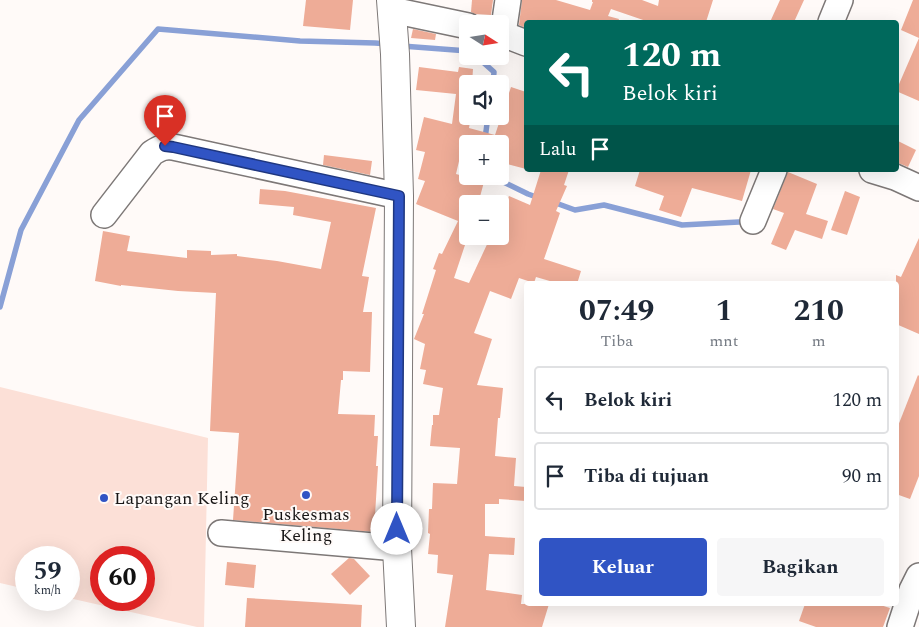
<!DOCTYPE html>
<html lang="id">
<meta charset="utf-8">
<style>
body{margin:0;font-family:Spectral,serif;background:#f6f6f7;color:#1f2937;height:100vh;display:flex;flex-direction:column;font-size:19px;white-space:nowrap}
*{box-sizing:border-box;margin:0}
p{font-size:16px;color:#747a83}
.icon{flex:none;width:28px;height:28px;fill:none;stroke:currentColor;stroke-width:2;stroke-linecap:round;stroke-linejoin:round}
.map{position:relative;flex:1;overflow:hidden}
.details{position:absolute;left:524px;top:281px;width:375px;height:325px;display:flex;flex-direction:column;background:#fff;border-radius:5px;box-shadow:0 5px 20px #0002}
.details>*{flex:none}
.hud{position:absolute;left:524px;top:20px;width:375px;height:152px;border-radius:5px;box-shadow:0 5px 20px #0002;background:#00695c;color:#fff;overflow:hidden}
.needle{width:32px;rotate:102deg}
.buttons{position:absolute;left:459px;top:15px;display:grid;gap:10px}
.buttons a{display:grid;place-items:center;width:50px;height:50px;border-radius:5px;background:#fff;box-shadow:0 5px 20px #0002;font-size:25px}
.speed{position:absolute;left:15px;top:546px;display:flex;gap:10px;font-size:25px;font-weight:700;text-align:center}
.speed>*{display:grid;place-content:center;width:65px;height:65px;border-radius:50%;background:#fff;box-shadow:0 5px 20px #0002;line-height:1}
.speed small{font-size:12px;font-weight:400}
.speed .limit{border:8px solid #d22;background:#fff;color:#111}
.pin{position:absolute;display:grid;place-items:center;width:42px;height:42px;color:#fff;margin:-51px -21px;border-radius:50% 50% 50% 0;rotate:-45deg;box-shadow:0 0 5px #0007}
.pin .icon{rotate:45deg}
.me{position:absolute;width:55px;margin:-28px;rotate:0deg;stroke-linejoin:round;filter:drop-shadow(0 0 4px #0008)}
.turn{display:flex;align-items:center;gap:18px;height:105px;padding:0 15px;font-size:22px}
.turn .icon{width:65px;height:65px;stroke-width:2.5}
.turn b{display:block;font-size:35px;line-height:42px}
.then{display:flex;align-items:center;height:48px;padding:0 15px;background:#0003;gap:10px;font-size:19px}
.eta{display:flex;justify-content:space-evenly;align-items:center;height:85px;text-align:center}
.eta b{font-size:30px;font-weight:700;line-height:35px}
.primary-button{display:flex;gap:10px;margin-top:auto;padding:10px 15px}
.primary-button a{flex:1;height:58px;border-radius:5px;background:#3054c4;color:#fff;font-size:20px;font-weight:700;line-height:58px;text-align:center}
.primary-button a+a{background:#f6f6f7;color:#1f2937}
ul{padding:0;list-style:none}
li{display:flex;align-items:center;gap:15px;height:68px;margin:0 10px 8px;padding:0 5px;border:2px solid #e0e1e3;border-radius:5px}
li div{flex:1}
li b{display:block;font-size:19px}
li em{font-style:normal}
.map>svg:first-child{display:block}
</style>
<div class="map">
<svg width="919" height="627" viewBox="0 0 919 627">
<rect width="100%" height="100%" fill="#fffaf8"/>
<path fill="#fce0d7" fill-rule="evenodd" d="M 0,387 L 208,438 L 204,627 L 197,627 L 69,598 L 69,558 L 26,558 L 26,589 L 0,583 ZM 101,558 L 144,558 L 144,600 L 101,600 Z"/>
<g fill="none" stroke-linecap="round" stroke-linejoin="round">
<g stroke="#89a0d6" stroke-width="5.5">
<path d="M 402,46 L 468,51"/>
<path d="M 476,56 L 494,72 L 493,84"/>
<path d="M 485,139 L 488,116"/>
<path d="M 491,176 L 528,194 L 539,198"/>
<path d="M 553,202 L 575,210 L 604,205 L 682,225 L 739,222"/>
<path d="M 0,307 L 21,230 L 79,120 L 158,29 L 300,41 L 375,43 L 388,44"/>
</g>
</g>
<g fill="#eeac97">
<path d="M 306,0 L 353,0 L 350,30 L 303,26 Z"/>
<path d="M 472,0 L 493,0 L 491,15 L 475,14 L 471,12 Z"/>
<path d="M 522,0 L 556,0 L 590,10 L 593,2 L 592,2 L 592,0 L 642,0 L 658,6 L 659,0 L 713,0 L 706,22 L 649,22 L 611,9 L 608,16 L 619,19 L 618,22 L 526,22 L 526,28 L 519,25 Z"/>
<path d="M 780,0 L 804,0 L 794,22 L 770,22 Z"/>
<path d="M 913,0 L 919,0 L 919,101 L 896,91 L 919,38 L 901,30 Z"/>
<path d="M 413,29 L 436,34 L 435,40 L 411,38 Z"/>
<path d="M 419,67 L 458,72 L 459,67 L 473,69 L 472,84 L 468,84 L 468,116 L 471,116 L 469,128 L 495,135 L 511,87 L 526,92 L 526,169 L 500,162 L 500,144 L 463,144 L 456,174 L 484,182 L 478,204 L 468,204 L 468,236 L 454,278 L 469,283 L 490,238 L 500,242 L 500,215 L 509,196 L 530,205 L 541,170 L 569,170 L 564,185 L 567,186 L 556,211 L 560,213 L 544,259 L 581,271 L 577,284 L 560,284 L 536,277 L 534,283 L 519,278 L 511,299 L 490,291 L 474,333 L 492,339 L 477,385 L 503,388 L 500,418 L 498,418 L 495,456 L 516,458 L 514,486 L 526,487 L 526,501 L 499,499 L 499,504 L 485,504 L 485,536 L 515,538 L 514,555 L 489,554 L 486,590 L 522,595 L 521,604 L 549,604 L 542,627 L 445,627 L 453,575 L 437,573 L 438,555 L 428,554 L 430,534 L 428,533 L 429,509 L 432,509 L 433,483 L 457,484 L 460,448 L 430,446 L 432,425 L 433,425 L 433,415 L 439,415 L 443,388 L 423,384 L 426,370 L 420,369 L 425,344 L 414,339 L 424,314 L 422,314 L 436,270 L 433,269 L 439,253 L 442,254 L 458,221 L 416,204 L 425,181 L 418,179 L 425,152 L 416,150 L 424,117 L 452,124 L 456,94 L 416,90 Z"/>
<path d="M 896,140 L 916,150 L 908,167 L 896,162 Z"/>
<path d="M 324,155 L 372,161 L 370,175 L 323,165 Z"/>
<path d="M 640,170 L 751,170 L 742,201 L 692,188 L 681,217 L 659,210 L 664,196 L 635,186 Z"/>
<path d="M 788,172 L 817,184 L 806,214 L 828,221 L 822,239 L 795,230 L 786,250 L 771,244 L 784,213 L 773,209 Z"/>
<path d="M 260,189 L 285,191 L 376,208 L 362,276 L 369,277 L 363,312 L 372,312 L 370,372 L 343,371 L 343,380 L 341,380 L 338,414 L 375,415 L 374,436 L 378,436 L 376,466 L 378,466 L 374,532 L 233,520 L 239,433 L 210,431 L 216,293 L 178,291 L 121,285 L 121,286 L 95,281 L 103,231 L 130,236 L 127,251 L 187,258 L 187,250 L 211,251 L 211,255 L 237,254 L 237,256 L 277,261 L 321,269 L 331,222 L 293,215 L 294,207 L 259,204 Z"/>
<path d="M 845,191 L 860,197 L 847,235 L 831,230 Z"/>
<path d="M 919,238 L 919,334 L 896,324 L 896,275 L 901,277 Z"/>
<path d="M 918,375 L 919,376 L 919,476 L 910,499 L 896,494 L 896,431 Z"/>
<path d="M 349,558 L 354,559 L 370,576 L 350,595 L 331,574 Z"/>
<path d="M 227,562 L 256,565 L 254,588 L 225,585 Z"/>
<path d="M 247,598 L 362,605 L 361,627 L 245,627 Z"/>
<path d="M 805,604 L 877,604 L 890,608 L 883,627 L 816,627 L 799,621 Z"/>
</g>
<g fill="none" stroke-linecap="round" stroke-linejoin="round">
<defs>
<g id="minor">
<path d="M 392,10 L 468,26"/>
<path d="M 831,22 L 840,0"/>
<path d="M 500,33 L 526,43"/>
<path d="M 503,34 L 508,0"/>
<path d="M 872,170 L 895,177 L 919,188"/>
<path d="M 104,215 L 152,153 C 160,148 164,146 173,147 L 399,196"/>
<path d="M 753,221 L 774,170"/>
<path d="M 221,533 L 397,548"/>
<path d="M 900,627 L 912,590 L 919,576"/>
</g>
<path id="major" d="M 391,0 L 395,54 L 399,196 L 397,548 L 401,627"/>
</defs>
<use href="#minor" stroke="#7d7877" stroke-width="28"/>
<use href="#major" stroke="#7d7877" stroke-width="30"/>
<use href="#minor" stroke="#fff" stroke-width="25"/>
<use href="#major" stroke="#fff" stroke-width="28"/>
</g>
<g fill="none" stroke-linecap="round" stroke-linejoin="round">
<defs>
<path id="route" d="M 165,146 L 173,147 L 399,196 L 397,529"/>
</defs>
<use href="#route" stroke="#1f377f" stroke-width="12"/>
<use href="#route" stroke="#3054c4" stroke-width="9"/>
</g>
<g fill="#3054c4" stroke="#fffaf8" stroke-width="2">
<circle cx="306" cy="495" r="5"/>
<circle cx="104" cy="498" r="5"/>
</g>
<g text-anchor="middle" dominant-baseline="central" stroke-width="4" stroke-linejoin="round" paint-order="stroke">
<g font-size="18" fill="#181616" stroke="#fffaf8" text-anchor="start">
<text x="114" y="498">Lapangan Keling</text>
<text x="306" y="514" text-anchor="middle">Puskesmas<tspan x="306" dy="21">Keling</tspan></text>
</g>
</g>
</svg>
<div class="buttons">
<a><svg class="needle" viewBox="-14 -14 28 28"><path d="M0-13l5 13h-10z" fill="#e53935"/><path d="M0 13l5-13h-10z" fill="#747a83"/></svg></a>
<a><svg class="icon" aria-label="sound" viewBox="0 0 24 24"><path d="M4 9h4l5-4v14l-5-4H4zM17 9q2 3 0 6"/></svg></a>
<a>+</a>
<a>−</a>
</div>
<div class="speed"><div>59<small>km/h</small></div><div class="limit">60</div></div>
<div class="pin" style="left:165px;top:146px;background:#d93025"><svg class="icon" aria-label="arrive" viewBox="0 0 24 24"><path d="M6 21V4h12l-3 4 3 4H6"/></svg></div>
<svg class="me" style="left:397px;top:529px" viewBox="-20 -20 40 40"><circle r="19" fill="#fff"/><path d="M0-13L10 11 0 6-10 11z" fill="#3054c4"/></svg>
<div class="hud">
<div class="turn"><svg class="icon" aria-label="left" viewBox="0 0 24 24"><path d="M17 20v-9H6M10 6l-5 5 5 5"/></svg><div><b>120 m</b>Belok kiri</div></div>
<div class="then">Lalu<svg class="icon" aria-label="arrive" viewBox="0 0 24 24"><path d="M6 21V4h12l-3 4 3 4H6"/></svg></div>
</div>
<section class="details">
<div class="eta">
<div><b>07:49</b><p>Tiba</p></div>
<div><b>1</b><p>mnt</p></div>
<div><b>210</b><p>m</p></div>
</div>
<ul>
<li><svg class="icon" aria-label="left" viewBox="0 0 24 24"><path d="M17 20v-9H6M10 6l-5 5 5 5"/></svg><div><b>Belok kiri</b></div><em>120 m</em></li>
<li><svg class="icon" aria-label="arrive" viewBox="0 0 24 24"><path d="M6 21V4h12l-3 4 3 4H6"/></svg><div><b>Tiba di tujuan</b></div><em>90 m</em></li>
</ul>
<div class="primary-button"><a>Keluar</a><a>Bagikan</a></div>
</section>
</div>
